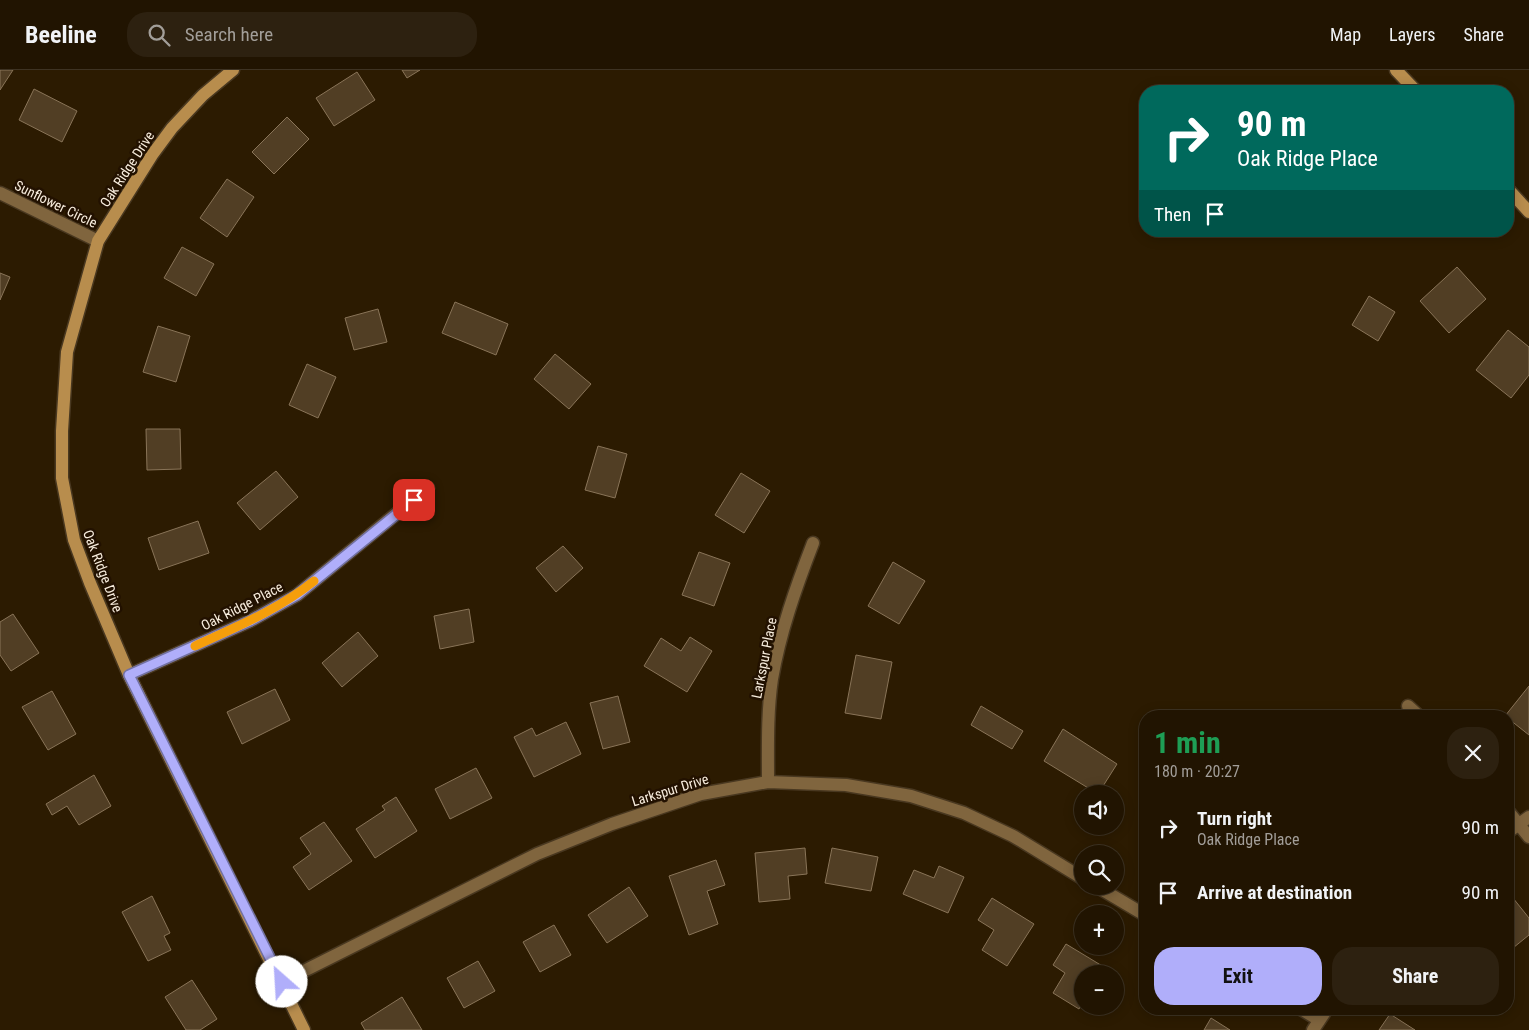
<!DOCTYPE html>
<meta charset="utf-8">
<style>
body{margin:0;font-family:"Roboto Condensed",sans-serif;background:#2d2110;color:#f1f3f6;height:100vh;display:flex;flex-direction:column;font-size:19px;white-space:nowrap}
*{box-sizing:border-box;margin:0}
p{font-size:16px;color:#a29e99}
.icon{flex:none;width:28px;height:28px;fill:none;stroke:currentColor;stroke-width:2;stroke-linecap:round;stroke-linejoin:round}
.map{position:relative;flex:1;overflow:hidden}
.drawer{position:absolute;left:1139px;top:640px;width:375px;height:305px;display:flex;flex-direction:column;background:#211401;border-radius:20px;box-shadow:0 2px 12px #0003,0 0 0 1px #3e3323}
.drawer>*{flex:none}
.top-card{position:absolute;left:1139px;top:15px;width:375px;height:152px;border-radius:20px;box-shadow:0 2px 12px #0003,0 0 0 1px #3e3323;background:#00695c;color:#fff;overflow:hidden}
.controls{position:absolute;left:1074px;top:715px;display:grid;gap:10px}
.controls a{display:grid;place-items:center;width:50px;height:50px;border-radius:50%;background:#211401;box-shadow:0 2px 12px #0003,0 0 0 1px #3e3323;font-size:25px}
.pin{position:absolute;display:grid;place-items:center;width:42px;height:42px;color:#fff;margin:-21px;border-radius:10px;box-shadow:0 2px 8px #0006}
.me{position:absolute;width:55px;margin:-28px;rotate:334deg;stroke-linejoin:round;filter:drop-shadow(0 0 4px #0008)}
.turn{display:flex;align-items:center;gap:18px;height:105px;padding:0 15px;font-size:22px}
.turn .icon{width:65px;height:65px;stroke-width:2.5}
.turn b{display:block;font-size:35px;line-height:42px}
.then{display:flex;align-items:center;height:48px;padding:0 15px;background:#0003;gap:10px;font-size:19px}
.round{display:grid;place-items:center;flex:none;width:52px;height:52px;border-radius:20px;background:#2d2110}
.head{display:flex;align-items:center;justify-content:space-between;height:85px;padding:0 15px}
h1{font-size:30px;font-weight:700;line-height:38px;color:#1e9e55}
.button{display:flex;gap:10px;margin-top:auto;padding:10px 15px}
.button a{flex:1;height:58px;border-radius:20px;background:#b0aefa;color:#111;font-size:20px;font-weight:700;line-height:58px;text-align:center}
.button a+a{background:#2d2110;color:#f1f3f6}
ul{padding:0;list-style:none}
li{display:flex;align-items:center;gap:15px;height:65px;padding:0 15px}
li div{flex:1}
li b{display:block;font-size:19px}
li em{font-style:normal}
header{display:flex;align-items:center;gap:30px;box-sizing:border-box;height:70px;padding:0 25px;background:#211401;border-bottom:1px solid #3e3323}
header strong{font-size:24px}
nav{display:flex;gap:28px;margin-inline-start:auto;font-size:18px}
.search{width:350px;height:45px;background:#2d2110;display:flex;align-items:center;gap:12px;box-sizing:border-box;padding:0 18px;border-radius:20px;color:#a29e99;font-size:19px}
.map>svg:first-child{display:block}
</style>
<header>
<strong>Beeline</strong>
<div class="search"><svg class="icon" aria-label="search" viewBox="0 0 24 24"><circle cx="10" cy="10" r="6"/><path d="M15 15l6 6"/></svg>Search here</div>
<nav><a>Map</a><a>Layers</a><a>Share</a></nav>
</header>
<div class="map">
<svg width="1529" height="960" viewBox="0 0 1529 960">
<rect width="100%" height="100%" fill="#2c1b01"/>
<g fill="#513e24" stroke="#897458">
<path d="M 0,0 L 13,0 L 0,20 Z"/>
<path d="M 402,0 L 420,0 L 407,8 Z"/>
<path d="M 357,2 L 375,30 L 334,56 L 316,28 Z"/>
<path d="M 34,19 L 77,41 L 62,72 L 19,50 Z"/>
<path d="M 287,47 L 309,69 L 274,104 L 252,82 Z"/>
<path d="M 227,109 L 254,127 L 227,167 L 200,148 Z"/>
<path d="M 182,177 L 214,194 L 196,226 L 164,208 Z"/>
<path d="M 1457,197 L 1486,229 L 1449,263 L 1420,231 Z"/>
<path d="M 0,203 L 10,207 L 0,230 Z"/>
<path d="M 1369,226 L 1395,242 L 1378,271 L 1352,255 Z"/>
<path d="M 455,232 L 508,254 L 496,285 L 442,263 Z"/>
<path d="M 378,239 L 387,272 L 354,280 L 345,248 Z"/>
<path d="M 158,256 L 190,266 L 176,312 L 143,302 Z"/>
<path d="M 1508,260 L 1529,277 L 1529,305 L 1511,328 L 1476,300 Z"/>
<path d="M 555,284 L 591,314 L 569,339 L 534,309 Z"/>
<path d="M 307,294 L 336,307 L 318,348 L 289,335 Z"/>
<path d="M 146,359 L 180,359 L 181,399 L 147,400 Z"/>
<path d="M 598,376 L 627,384 L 615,428 L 585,420 Z"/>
<path d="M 276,401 L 298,427 L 260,460 L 237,433 Z"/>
<path d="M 741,403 L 770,421 L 744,463 L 715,445 Z"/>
<path d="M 198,451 L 209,483 L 159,500 L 148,468 Z"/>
<path d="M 563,476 L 583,498 L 556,522 L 536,498 Z"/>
<path d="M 699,482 L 730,493 L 714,536 L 682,525 Z"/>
<path d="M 893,492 L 925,511 L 899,554 L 868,536 Z"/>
<path d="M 469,539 L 474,572 L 440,579 L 434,546 Z"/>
<path d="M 13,544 L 39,583 L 11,601 L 0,585 L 0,552 Z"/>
<path d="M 358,562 L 378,586 L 342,617 L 322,593 Z"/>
<path d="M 690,567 L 712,581 L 687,622 L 644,596 L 661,568 L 681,581 Z"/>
<path d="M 856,585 L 892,592 L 881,649 L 845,643 Z"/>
<path d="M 1529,616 L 1529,665 L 1505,646 Z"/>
<path d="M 275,619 L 290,650 L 242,674 L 227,642 Z"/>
<path d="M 52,621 L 76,664 L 48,680 L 22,637 Z"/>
<path d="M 618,626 L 630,672 L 603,679 L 590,633 Z"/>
<path d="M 981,636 L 1023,661 L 1012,679 L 971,655 Z"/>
<path d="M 566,652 L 581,684 L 534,707 L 514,667 L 532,658 L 536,666 Z"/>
<path d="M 1063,659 L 1117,694 L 1098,724 L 1044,691 Z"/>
<path d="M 476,698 L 492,728 L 450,749 L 435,719 Z"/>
<path d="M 94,705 L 111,736 L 79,755 L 67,736 L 52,745 L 46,734 Z"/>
<path d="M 396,727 L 417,761 L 375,788 L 356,759 L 385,740 L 382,736 Z"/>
<path d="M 1145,738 L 1145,752 L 1139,749 Z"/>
<path d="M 324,752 L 352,791 L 309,820 L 293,797 L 311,784 L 300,768 Z"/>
<path d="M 805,778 L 807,804 L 788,806 L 790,829 L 759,832 L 755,783 Z"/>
<path d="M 832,778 L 878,787 L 871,821 L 825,813 Z"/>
<path d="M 716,790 L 725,815 L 707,821 L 718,854 L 689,865 L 669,806 Z"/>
<path d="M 939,796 L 964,807 L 948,843 L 903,824 L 914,800 L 934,808 Z"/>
<path d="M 629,817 L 648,846 L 607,873 L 588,845 Z"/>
<path d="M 152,826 L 170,863 L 164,866 L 171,880 L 148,891 L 122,842 Z"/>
<path d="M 992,828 L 1034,854 L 1007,896 L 982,880 L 994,860 L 978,850 Z"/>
<path d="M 1513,828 L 1529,848 L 1529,865 L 1508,882 L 1508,832 Z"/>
<path d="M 554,855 L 571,885 L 540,902 L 523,872 Z"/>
<path d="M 1066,874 L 1104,897 L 1100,904 L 1082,904 L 1082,933 L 1079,939 L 1053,923 L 1065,903 L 1053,895 Z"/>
<path d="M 478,891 L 495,921 L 464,938 L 447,908 Z"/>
<path d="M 192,910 L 217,949 L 200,960 L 186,960 L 165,927 Z"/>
<path d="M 402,927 L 422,960 L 365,960 L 361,953 Z"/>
<path d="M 1390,944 L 1415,960 L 1379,960 Z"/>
<path d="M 1211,948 L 1230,960 L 1204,960 Z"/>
</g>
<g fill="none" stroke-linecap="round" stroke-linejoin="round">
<defs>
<g id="street">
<path d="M 0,123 L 98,171"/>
<path d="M 129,605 L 250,551 L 297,525 L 428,418"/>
<path d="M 1408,636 L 1419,646"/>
<path d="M 768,712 C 768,678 767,643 772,609 C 780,562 796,517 813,473"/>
<path d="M 1508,741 L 1529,767"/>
<path d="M 1508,762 L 1529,747"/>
<path d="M 1096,816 L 1145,845"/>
<path d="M 282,912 L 537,784 L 612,754 L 701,724 L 768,712 L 846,715 L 911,726 L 964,743 L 1013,766 L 1082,808"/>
<path d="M 1301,939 L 1319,950"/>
<path d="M 1313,960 L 1327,939"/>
</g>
<g id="secondary">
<path d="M 233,0 L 203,25 L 172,58 L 152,85 L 98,171 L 67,282 L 62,361 L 62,408 L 74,470 L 90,513 L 129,605 L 304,960"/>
<path d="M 1396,0 L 1416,21"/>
<path d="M 1508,119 L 1529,142"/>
</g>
</defs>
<use href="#street" stroke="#493820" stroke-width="15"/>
<use href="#secondary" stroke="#493820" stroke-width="15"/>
<use href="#street" stroke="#80653e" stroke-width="12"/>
<use href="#secondary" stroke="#b88d4d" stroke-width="12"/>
</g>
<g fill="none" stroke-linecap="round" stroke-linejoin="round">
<defs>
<path id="route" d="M 282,912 L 129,605 L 250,551 L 297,525 L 414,430"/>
</defs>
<use href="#route" stroke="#7271a2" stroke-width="12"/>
<use href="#route" stroke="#b0aefa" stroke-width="9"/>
<path stroke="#f59e0b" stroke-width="9" d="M 195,576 C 236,557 278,540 314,511"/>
</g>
<g text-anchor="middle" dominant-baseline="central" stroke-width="5" stroke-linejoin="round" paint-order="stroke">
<g font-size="14" fill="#f8eddd" stroke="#210">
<text transform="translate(127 99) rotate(-57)">Oak Ridge Drive</text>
<text transform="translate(56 134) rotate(26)">Sunflower Circle</text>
<text transform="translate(103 501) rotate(69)">Oak Ridge Drive</text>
<text transform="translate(242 536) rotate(-27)">Oak Ridge Place</text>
<text transform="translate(764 588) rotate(-79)">Larkspur Place</text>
<text transform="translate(670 720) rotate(-17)">Larkspur Drive</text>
</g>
</g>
</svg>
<div class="controls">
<a><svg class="icon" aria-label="sound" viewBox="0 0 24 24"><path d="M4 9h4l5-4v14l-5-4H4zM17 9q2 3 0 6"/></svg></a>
<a><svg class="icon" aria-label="search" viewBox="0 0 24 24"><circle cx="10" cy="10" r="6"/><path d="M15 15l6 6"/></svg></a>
<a>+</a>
<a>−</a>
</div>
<div class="pin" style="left:414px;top:430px;background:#d93025"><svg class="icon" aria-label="arrive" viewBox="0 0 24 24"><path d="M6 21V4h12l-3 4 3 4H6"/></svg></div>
<svg class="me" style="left:282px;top:912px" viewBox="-20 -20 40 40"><circle r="19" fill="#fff"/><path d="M0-13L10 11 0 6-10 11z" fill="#b0aefa"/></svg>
<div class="top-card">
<div class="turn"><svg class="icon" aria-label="right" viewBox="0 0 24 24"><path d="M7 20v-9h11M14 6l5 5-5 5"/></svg><div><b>90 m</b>Oak Ridge Place</div></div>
<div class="then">Then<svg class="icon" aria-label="arrive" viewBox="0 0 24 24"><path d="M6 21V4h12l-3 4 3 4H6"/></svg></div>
</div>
<section class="drawer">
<div class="head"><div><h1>1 min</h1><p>180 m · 20:27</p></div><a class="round"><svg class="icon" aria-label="close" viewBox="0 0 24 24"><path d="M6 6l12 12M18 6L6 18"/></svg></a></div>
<ul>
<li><svg class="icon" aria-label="right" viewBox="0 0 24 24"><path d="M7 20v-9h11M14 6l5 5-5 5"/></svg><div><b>Turn right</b><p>Oak Ridge Place</p></div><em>90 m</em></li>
<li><svg class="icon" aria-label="arrive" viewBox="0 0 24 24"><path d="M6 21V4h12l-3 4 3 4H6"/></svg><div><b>Arrive at destination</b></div><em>90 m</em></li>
</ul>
<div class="button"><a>Exit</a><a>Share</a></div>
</section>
</div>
